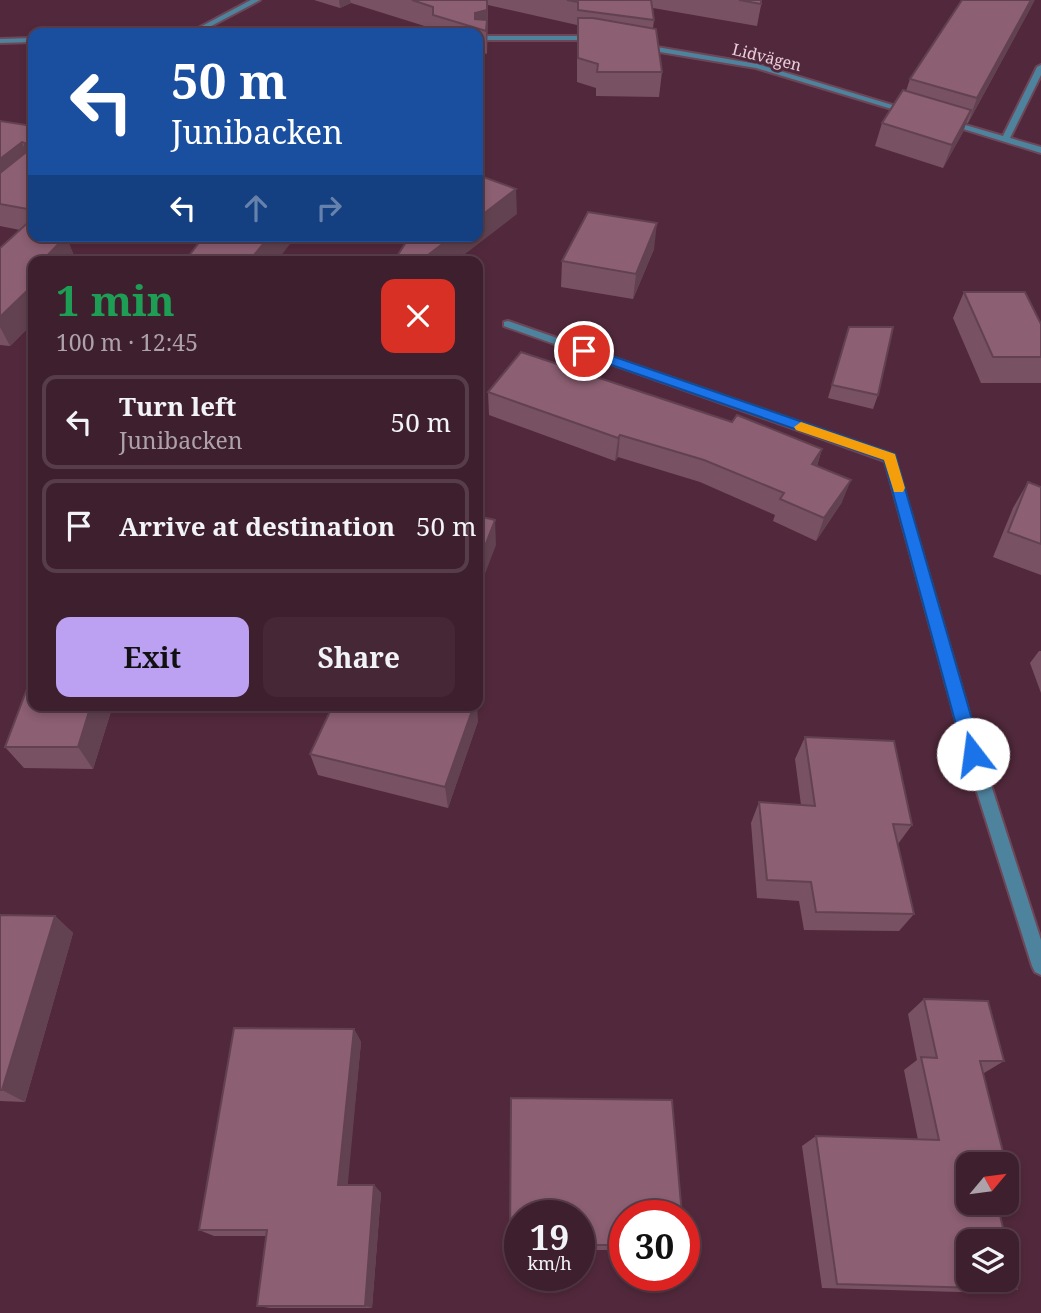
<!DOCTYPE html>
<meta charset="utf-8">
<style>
body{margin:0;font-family:"Noto Serif",serif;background:#452735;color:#f1f3f6;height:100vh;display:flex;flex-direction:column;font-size:26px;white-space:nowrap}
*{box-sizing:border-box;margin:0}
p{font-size:23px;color:#ada2aa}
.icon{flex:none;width:38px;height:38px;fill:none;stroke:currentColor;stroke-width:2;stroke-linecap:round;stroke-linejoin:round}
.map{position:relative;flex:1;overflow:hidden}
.details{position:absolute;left:28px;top:256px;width:455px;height:455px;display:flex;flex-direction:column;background:#3e1f2d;border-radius:14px;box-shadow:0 4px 10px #0003,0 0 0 2px #573d49}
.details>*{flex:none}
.banner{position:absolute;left:28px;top:28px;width:455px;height:214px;border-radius:14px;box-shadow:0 4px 10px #0003,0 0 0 2px #573d49;background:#1a4fa0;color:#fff;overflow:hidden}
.needle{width:46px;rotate:61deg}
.controls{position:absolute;left:956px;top:1152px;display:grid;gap:14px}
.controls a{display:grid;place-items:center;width:63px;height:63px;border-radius:14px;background:#3e1f2d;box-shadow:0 4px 10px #0003,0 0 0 2px #573d49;font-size:35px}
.speed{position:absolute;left:504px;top:1200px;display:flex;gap:14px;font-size:35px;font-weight:700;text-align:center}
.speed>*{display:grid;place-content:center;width:91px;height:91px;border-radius:50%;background:#3e1f2d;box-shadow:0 4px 10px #0003,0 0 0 2px #573d49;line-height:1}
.speed small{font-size:18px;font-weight:400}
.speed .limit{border:10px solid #d22;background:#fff;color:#111}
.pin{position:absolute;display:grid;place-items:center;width:60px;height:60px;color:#fff;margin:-30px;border:4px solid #fff;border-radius:50%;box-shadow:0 2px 7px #0007}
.me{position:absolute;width:77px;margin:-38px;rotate:345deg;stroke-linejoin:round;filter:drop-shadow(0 0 5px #0008)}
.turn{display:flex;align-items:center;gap:24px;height:147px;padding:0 28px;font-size:32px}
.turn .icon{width:91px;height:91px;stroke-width:2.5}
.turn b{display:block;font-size:49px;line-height:60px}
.lanes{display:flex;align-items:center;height:66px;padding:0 28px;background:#0003;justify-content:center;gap:35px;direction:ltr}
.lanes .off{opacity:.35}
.round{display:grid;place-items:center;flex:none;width:74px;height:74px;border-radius:14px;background:#452735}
.headline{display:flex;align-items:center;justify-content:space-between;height:119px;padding:0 28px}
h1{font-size:42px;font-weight:700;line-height:52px;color:#1e9e55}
.primary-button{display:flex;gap:14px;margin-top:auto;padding:14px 28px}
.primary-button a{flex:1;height:80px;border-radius:14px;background:#bca0f2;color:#111;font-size:28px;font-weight:700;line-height:80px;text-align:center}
.primary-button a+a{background:#452735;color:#f1f3f6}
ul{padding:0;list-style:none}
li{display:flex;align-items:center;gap:21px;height:94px;margin:0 14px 10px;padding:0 14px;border:4px solid #573d49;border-radius:14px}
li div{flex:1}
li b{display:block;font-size:26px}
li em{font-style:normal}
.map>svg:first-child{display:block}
</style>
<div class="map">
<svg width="1041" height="1313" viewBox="0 0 1041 1313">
<rect width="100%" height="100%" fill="#52293c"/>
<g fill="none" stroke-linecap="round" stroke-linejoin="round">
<defs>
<g id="street">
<path d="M 251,0 L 260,0 L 198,33 L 189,33 Z"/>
<path d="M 478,36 L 595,36 L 599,38 L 595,40 L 478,40 Z"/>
<path d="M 33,38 L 33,42 L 0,43 L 0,39 Z"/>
<path d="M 639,44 L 757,64 L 912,111 L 905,113 L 756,68 L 636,48 L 636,44 Z"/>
<path d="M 1041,65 L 1041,75 L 1010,138 L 1041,147 L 1041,153 L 944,123 L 948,120 L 1003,136 L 1037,67 Z"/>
<path d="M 508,321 L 894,455 L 981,754 L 1041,940 L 1041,975 L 1035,972 L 1032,966 L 965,754 L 885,461 L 504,326 L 504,322 Z"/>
</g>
</defs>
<use href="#street" stroke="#6d4758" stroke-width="4"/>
<use href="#street" fill="#4e839e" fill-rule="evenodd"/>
</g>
<g fill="#785262">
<path d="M 314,0 L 762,0 L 757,26 L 653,8 L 654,20 L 653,28 L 662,72 L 659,97 L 596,96 L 596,88 L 577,82 L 577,25 L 488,5 L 487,54 L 478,51 L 478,33 L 434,33 L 434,29 L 351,3 L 340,8 Z"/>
<path d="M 1031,7 L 968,123 L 966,123 L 963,132 L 943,168 L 875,146 L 882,123 L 906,91 L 910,79 Z"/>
<path d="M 0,121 L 33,126 L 33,236 L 66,236 L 76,261 L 33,261 L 33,323 L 10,346 L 0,345 L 0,248 L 20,230 L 0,226 Z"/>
<path d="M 654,249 L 633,299 L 561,287 L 562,261 Z"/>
<path d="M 964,292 L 1041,324 L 1041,383 L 981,383 L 953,318 Z"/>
<path d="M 849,327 L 878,395 L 873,409 L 828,398 Z"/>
<path d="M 488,392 L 732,422 L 822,449 L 817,466 L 842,502 L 816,541 L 773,521 L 775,515 L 700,482 L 618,457 L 615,461 L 489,415 Z"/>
<path d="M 1028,482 L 1041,487 L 1041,575 L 993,557 L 1013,508 Z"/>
<path d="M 1039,651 L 1041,651 L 1041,693 L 1030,663 Z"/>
<path d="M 113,705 L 93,769 L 24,768 L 5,747 Z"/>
<path d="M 478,721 L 448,808 L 318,775 L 310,754 Z"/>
<path d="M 805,737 L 912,825 L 898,844 L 914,914 L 899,931 L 804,930 L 799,901 L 757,898 L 751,823 L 759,802 L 801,805 L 795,759 Z"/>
<path d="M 0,915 L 55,916 L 73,933 L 25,1102 L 0,1101 Z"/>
<path d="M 924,999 L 1004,1061 L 984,1073 L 968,1164 L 1017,1289 L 993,1293 L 822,1288 L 802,1146 L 816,1136 L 918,1140 L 904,1070 L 917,1060 L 908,1014 Z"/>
<path d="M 354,1029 L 361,1042 L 347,1185 L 374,1185 L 381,1193 L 372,1308 L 270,1308 L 257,1306 L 267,1236 L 214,1236 L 199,1230 Z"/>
<path d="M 511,1098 L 672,1100 L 682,1216 L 625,1216 L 625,1250 L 579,1250 L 579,1216 L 520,1216 L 520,1249 L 511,1249 Z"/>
</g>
<g fill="#624250">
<path d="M 339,0 L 350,0 L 351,3 L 340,8 Z"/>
<path d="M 487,0 L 488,0 L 487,54 L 486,31 L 475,27 L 475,13 Z"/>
<path d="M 1031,0 L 1035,0 L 968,123 L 977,98 Z"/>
<path d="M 971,110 L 963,132 L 943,168 L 952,145 Z"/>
<path d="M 22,142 L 31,166 L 0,192 L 0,159 Z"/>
<path d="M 516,189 L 517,214 L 456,261 L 420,261 L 453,236 L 478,236 L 478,218 Z"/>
<path d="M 657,223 L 654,249 L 633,299 L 636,274 Z"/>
<path d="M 66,236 L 76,261 L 42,261 Z"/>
<path d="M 270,236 L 296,236 L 277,261 L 249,261 Z"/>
<path d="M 33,285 L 33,323 L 10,346 L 0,327 L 0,317 Z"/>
<path d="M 620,435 L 618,457 L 615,461 L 618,438 Z"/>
<path d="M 822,449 L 815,472 L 812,464 Z"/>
<path d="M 851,480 L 842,502 L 816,541 L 824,518 Z"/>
<path d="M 495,520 L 496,545 L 478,592 L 478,564 Z"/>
<path d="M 91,705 L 113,705 L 93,769 L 78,747 Z"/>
<path d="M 474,705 L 477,705 L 478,721 L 448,808 L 445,787 Z"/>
<path d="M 55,916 L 73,933 L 25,1102 L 2,1090 Z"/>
<path d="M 354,1029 L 361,1042 L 347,1193 L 338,1185 Z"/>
<path d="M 374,1185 L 381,1193 L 372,1308 L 365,1306 Z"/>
</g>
<g fill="#8c5f72" stroke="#624250" stroke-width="2">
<path d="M 412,0 L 487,0 L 487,10 L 475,13 L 475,19 L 487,20 L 486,31 L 433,15 L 433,7 Z"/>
<path d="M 567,0 L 651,0 L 654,20 L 578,10 L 578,2 Z"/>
<path d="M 739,0 L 761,0 L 761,4 Z"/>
<path d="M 962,0 L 1031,0 L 977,98 L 910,79 Z"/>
<path d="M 578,18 L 593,18 L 656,29 L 662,72 L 597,72 L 598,64 L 578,58 Z"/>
<path d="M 903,90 L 971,110 L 952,145 L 882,123 Z"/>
<path d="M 0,121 L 33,126 L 33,210 L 0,204 L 0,173 L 25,153 L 25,143 L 22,142 L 0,159 Z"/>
<path d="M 478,175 L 516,189 L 478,218 Z"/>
<path d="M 588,212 L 657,223 L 636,274 L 562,261 Z"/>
<path d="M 33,218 L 33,236 L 66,236 L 42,261 L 33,261 L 33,285 L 0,317 L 0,248 Z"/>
<path d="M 204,236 L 270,236 L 249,261 L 185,261 Z"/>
<path d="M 410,236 L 453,236 L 420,261 L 394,261 Z"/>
<path d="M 964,292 L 1025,292 L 1041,324 L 1041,357 L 993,357 Z"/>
<path d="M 849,327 L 893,327 L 878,395 L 832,385 Z"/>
<path d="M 521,352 L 732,422 L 737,415 L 822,449 L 812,464 L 851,480 L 824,518 L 780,499 L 784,493 L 704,460 L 620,435 L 618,438 L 488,392 Z"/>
<path d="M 1028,482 L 1041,487 L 1041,544 L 1008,532 Z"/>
<path d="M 478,516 L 495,520 L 478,564 Z"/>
<path d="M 33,673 L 33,705 L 91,705 L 78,747 L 5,747 Z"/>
<path d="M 333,705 L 474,705 L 445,787 L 310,754 Z"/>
<path d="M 805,737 L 894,741 L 912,825 L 893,824 L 914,914 L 816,912 L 811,882 L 767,880 L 759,802 L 815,806 Z"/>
<path d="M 0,915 L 55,916 L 2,1090 L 0,1090 Z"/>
<path d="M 924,999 L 988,1001 L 1004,1061 L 980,1061 L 1006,1164 L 968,1164 L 968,1202 L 997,1202 L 1006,1241 L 968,1241 L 968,1279 L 1006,1279 L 1006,1243 L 1017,1289 L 837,1284 L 816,1136 L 939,1140 L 921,1057 L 937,1058 Z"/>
<path d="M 234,1028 L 354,1029 L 338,1185 L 374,1185 L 365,1306 L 257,1306 L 267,1230 L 199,1230 Z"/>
<path d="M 511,1098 L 672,1100 L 682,1216 L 625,1216 L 625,1245 L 579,1245 L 579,1216 L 520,1216 L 520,1244 L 510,1244 Z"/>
<path d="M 1006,1165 L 1009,1177 L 1006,1177 Z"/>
</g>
<path fill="#1a73e8" stroke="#114b97" stroke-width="2" d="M 580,348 L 589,348 L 895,454 L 982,754 L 979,760 L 973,762 L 964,754 L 884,460 L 580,354 Z"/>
<path fill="#f59e0b" d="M 801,422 L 895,454 L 905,488 L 903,492 L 894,492 L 884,460 L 796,430 L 794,427 Z"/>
<g text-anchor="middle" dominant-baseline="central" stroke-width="6" stroke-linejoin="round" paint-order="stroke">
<g font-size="16" fill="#e9ced9" stroke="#52293c">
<text transform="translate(767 57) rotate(14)">Lidvägen</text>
</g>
</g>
</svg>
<div class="controls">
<a><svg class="needle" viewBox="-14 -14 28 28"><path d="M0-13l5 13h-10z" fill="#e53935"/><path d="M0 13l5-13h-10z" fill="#ada2aa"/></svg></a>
<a><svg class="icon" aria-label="layers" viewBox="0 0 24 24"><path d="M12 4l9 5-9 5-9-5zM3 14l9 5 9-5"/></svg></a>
</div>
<div class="speed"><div>19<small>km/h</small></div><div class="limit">30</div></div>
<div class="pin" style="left:584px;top:351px;background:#d93025"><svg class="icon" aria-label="arrive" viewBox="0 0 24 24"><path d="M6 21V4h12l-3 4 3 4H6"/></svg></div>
<svg class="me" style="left:973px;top:754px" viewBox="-20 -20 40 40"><circle r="19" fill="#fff"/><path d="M0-13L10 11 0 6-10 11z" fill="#1a73e8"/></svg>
<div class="banner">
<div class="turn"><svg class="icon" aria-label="left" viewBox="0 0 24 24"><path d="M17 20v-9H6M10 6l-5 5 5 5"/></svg><div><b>50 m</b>Junibacken</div></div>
<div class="lanes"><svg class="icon" aria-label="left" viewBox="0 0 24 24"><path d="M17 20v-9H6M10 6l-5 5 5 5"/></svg><svg class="icon off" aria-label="ahead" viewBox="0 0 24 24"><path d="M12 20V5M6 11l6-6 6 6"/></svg><svg class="icon off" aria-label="right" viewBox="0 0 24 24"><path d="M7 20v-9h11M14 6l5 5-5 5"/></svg></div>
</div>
<section class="details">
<div class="headline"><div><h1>1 min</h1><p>100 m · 12:45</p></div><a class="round" style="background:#d93025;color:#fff"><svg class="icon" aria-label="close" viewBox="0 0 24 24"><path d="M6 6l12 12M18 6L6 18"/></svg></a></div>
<ul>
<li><svg class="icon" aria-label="left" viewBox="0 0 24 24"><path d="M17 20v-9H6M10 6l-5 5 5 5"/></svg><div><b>Turn left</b><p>Junibacken</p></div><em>50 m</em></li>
<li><svg class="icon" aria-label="arrive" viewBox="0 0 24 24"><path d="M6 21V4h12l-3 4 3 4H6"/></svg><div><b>Arrive at destination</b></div><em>50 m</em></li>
</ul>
<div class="primary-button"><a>Exit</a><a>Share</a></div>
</section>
</div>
